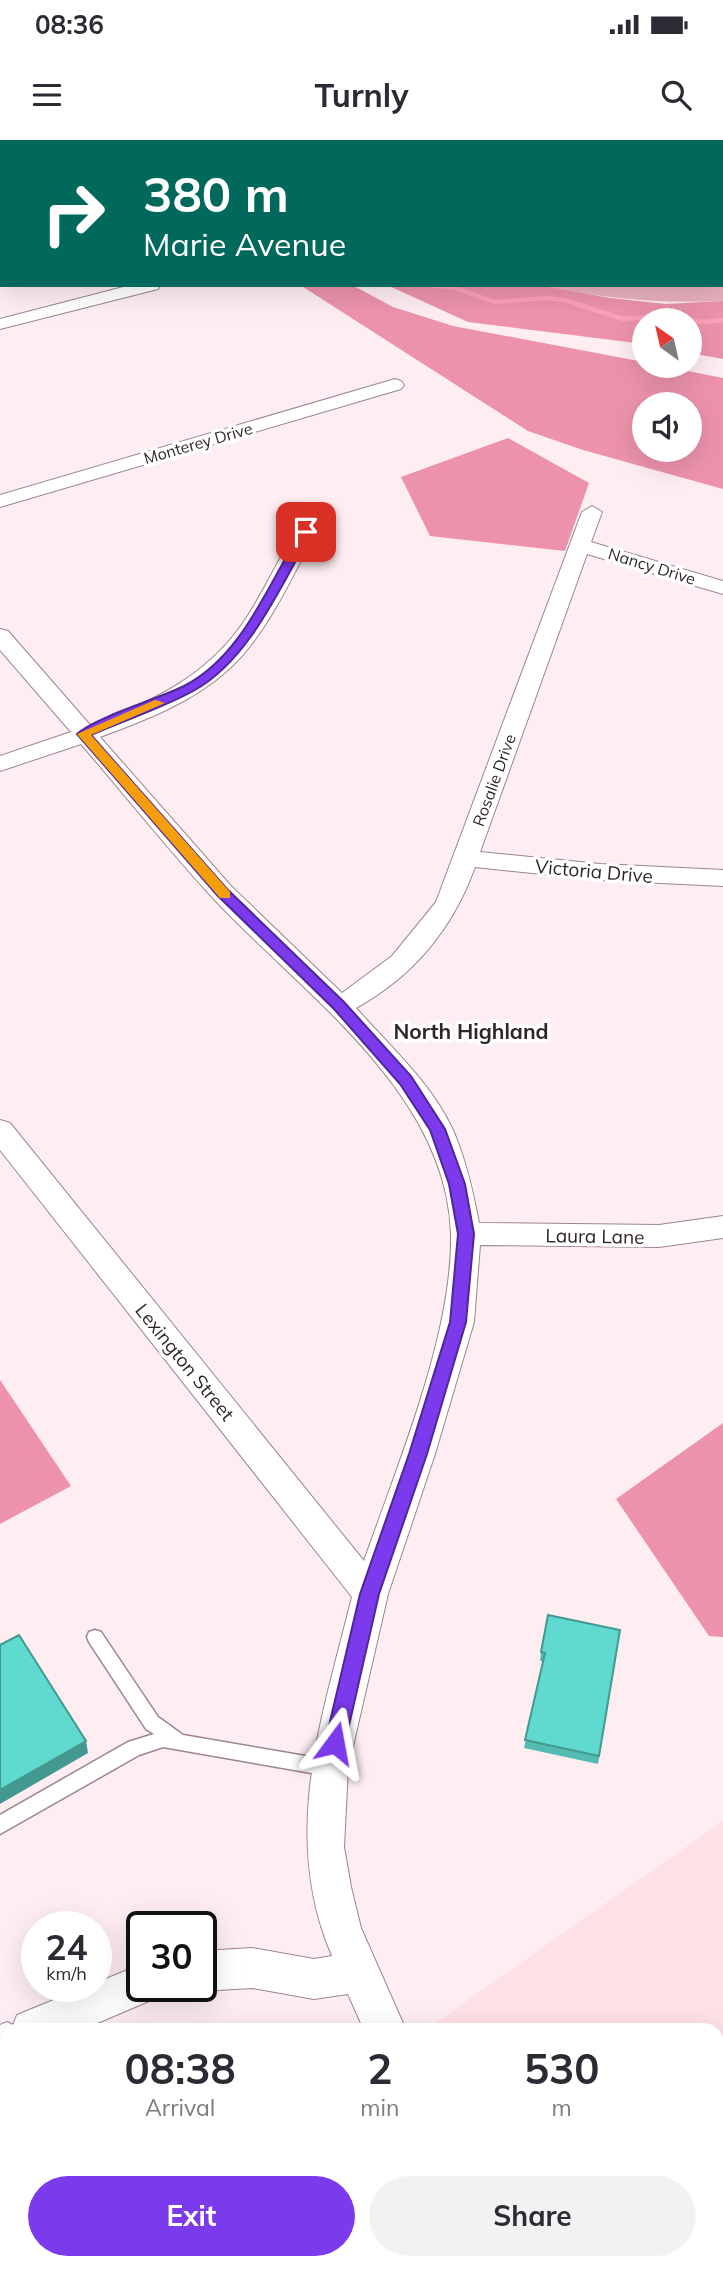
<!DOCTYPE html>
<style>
body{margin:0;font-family:Mulish,sans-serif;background:#f2f2f3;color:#2b2b33;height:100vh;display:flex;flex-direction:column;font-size:26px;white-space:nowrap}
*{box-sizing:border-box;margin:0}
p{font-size:23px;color:#7c7c81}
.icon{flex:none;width:38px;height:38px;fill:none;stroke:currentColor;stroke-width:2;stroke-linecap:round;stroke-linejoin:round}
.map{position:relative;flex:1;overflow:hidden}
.drawer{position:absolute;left:0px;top:1883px;width:724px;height:247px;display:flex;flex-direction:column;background:#fff;border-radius:21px 21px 0 0;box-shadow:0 7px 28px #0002}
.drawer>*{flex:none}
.guide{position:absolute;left:0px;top:0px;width:724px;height:147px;box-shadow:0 7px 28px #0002;background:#00695c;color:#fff;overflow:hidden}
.needle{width:46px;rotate:326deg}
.buttons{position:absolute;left:632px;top:168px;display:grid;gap:14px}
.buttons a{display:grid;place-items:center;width:70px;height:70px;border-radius:50%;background:#fff;box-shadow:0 7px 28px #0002;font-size:35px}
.speed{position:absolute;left:21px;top:1771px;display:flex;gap:14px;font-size:35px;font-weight:700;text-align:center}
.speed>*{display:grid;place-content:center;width:91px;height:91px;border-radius:50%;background:#fff;box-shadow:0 7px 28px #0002;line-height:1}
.speed small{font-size:18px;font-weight:400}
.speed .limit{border:4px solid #111;border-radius:10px;background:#fff;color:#111}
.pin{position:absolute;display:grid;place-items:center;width:60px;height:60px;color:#fff;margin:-30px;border-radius:14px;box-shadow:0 4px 10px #0006}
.me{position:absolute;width:77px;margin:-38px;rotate:13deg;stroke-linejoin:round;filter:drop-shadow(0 0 5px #0008)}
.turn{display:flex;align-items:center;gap:24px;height:147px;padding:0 28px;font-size:32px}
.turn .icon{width:91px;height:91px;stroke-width:2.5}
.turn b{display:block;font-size:49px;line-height:60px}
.eta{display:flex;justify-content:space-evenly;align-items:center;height:119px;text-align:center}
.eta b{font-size:42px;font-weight:700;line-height:49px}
.cta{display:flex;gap:14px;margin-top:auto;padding:14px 28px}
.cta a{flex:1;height:80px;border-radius:42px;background:#7c3aed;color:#fff;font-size:28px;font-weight:700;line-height:80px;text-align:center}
.cta a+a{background:#f2f2f3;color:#2b2b33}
.status{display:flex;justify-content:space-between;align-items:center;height:49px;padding:0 35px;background:#fff;direction:ltr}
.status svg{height:19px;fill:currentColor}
header{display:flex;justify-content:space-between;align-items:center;height:91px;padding:0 28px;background:#fff;font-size:32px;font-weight:700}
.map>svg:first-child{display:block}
</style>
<div class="status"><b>08:36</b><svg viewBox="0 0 49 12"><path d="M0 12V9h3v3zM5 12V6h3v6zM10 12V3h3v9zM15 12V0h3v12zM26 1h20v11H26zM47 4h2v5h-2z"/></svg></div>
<header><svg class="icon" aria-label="menu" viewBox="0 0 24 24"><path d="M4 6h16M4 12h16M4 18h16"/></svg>Turnly<svg class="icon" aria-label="search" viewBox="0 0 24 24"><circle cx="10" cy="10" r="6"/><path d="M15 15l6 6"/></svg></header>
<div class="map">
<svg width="723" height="2129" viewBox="0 0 723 2129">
<rect width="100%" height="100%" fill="#feedf1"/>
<g fill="#fde1e7">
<path d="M 723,1681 L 723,2129 L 562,2129 L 557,2123 L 718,2123 L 718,1890 L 425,1890 Z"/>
<path d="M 128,2123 L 506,2123 L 510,2129 L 117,2129 Z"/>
</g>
<g fill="#eab0be">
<path d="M 379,0 L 676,0 L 696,2 L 378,2 Z"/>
<path d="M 723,80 L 723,161 C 660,164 599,158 537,145 L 723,145 Z"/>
</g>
<g fill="#ec93ab" fill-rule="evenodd">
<path d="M 0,0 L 379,0 L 2,2 L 0,8 Z"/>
<path d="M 300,145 L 352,145 L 393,167 L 453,186 L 644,222 L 644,226 L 663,226 L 723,238 L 723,349 L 583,310 L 528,291 ZM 690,264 L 690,310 L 644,310 L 644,264 Z"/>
<path d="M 387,145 L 537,145 L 610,158 L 666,164 L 723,161 L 723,219 L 690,213 L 690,180 L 644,180 L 644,204 L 468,182 Z"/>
<path d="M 508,298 L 589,343 L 565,411 L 430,396 L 401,337 Z"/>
<path d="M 0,1240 L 71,1346 L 0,1384 Z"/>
<path d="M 723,1283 L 723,1497 L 709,1496 L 616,1359 Z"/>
</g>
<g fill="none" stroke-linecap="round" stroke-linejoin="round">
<g stroke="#fca1b9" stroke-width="4.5">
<path d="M 68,0 L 75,2"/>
<path d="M 85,2 L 92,0"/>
<path d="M 359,2 L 363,0"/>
<path d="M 432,145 L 455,148 L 495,162 L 546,158 L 565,160 L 623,179 L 657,176 L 704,182 L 723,180"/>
</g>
<defs>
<g id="service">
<path d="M 95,1490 L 101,1492 L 158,1577 L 183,1595 L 329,1620 L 335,1622 L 338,1628 L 335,1634 L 329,1636 L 163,1607 L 139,1615 L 0,1694 L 0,1675 L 128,1602 L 154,1594 L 146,1589 L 89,1502 L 87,1497 L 89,1492 Z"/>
<path d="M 347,2123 L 371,2123 L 373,2129 L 349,2129 Z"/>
</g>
<g id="minor">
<rect x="0" y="42" width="2" height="10"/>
<path d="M 131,145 L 160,145 L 158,149 L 0,189 L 0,179 Z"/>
<path d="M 395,239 L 401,241 L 404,245 L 401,249 L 0,367 L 0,355 Z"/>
<path d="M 592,366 L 602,372 L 591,402 L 723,441 L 723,454 L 587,414 L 480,712 L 600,724 L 723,730 L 723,746 L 600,740 L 475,727 C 453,788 414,836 356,868 C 389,905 432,944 453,990 C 466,1020 473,1051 479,1083 L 659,1085 L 723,1076 L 723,1098 L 659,1107 L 480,1105 L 474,1182 L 435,1314 L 388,1454 L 348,1628 L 344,1707 L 351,1747 L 361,1788 L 406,1890 L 364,1890 L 348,1854 L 314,1859 L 252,1848 L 201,1851 L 189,1846 L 201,1846 L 201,1811 L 252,1808 L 314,1819 L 332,1816 C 280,1695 322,1578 352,1457 L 0,1010 L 0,980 L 10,983 L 364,1421 C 397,1326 453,1194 451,1094 C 447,951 301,853 212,757 C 167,708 125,655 81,604 L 0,631 L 0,616 L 71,592 L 0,510 L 0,489 L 8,491 L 90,585 C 153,562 210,535 247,477 C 266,448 279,416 299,388 L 313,388 L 316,392 C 291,438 268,493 229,529 C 193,562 146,580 100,597 L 231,746 L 342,853 L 392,816 L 436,762 L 582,372 Z"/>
<path d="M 142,1824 L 142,1846 L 161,1846 L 156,1858 L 81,1890 L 7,1890 L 7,1925 L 0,1928 L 0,1885 L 7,1882 L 13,1885 L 17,1875 L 88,1846 L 96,1846 L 96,1843 Z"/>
<path d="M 65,2123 L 118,2123 L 116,2129 L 63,2129 Z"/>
<path d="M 513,2123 L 559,2123 L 561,2129 L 515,2129 Z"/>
</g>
</defs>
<use href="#service" stroke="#9d858a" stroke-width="3"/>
<use href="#minor" stroke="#9d858a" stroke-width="2"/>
<use href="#service" fill="#fff" fill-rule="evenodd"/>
<use href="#minor" fill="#fff" fill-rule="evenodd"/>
</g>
<path fill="#53bbb1" d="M 620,1490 L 598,1624 L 524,1608 L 543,1521 L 540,1521 L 541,1512 Z"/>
<path fill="#439990" d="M 86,1601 L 88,1613 L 0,1664 L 0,1650 Z"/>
<g fill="#60dace" stroke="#439990" stroke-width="2">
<path d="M 548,1475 L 620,1490 L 599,1616 L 525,1600 L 545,1513 L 541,1512 Z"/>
<path d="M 19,1495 L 86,1601 L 0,1650 L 0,1505 Z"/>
</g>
<path fill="#7c3aed" stroke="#51269a" stroke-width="2" d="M 302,390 L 312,392 C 280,446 251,518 195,550 C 163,568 125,580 91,595 L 227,749 L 344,862 L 411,936 L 445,989 L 465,1044 L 474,1094 L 466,1182 L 427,1314 L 379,1454 L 345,1603 L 342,1610 L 335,1612 L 328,1610 L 325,1603 L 360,1454 L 409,1314 L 450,1182 L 458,1094 L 449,1044 L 430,990 L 400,944 L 334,869 L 217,755 L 77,594 C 96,577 158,559 184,546 C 243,516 269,442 302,390 Z"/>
<path fill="#f59e0b" d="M 155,560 L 165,563 L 91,595 L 230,752 L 230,758 L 220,758 L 77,594 Z"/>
<g text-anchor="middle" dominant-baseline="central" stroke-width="7" stroke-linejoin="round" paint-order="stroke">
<g font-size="16" fill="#302628" stroke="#fff">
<text transform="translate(198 303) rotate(-16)">Monterey Drive</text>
<text transform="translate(652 426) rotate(17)">Nancy Drive</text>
<text transform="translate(494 640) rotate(-70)">Rosalie Drive</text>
</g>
<g font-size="19" fill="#302628" stroke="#fff">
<text transform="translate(594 731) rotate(5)">Victoria Drive</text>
<text transform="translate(595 1096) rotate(1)">Laura Lane</text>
<text transform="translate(185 1222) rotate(51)">Lexington Street</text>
</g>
<g font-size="21" font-weight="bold" fill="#302628" stroke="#fff">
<text x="471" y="891">North Highland</text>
</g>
</g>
</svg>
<div class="buttons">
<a><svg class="needle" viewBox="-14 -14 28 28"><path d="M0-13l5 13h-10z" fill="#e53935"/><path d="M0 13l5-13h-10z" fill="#7c7c81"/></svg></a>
<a><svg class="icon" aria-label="sound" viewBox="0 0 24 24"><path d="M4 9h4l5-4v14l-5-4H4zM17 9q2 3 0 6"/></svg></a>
</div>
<div class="speed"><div>24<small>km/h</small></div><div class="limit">30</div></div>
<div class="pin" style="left:306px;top:392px;background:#d93025"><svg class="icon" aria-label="arrive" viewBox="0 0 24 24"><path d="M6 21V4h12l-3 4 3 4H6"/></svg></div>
<svg class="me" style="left:335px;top:1603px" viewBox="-20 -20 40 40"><path d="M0-17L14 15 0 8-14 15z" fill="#7c3aed" stroke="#fff" stroke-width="4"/></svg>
<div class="guide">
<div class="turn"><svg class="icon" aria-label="right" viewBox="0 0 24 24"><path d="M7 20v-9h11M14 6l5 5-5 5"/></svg><div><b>380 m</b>Marie Avenue</div></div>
</div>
<section class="drawer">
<div class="eta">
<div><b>08:38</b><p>Arrival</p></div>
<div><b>2</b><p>min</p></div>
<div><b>530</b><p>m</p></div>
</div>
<div class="cta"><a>Exit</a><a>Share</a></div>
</section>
</div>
